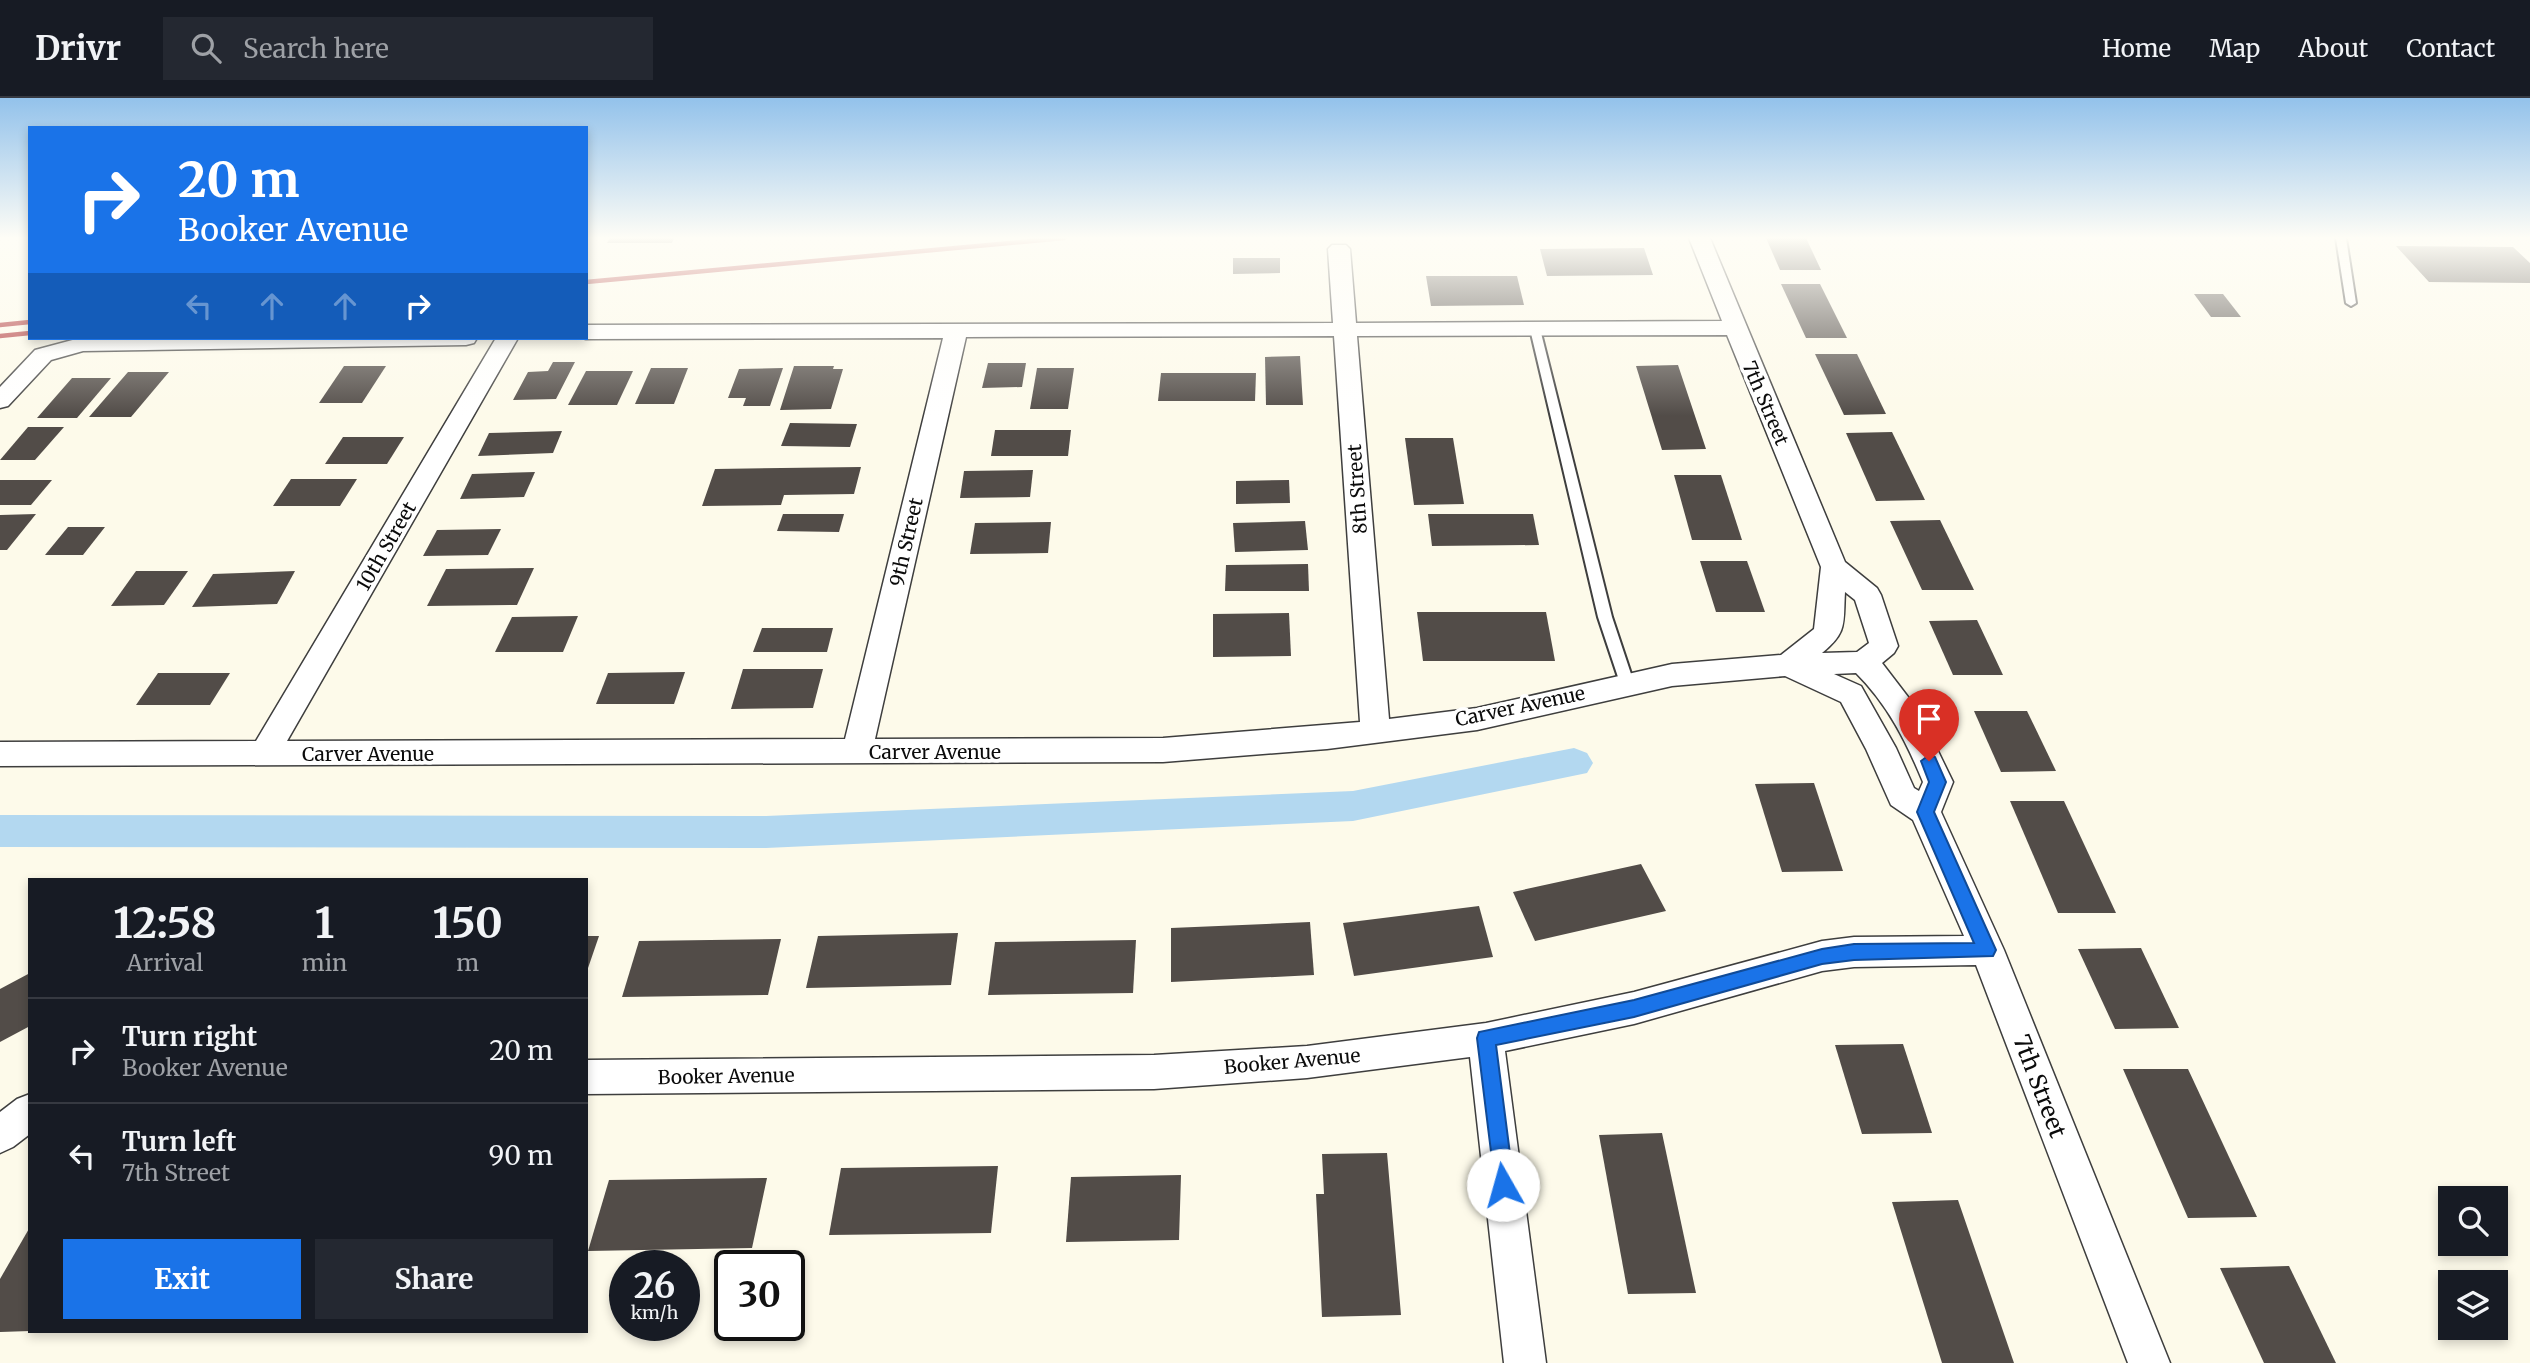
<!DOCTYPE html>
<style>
body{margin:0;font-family:Merriweather,serif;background:#242831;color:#f1f3f6;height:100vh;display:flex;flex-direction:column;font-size:26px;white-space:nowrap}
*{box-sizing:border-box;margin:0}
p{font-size:23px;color:#9ea1a6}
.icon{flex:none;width:38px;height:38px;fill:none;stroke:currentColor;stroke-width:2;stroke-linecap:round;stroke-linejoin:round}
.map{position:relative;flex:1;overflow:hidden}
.sheet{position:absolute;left:28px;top:780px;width:560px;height:455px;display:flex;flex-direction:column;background:#171b24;border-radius:0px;box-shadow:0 4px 10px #0003}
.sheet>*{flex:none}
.guide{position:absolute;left:28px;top:28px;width:560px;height:214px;border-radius:0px;box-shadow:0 4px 10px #0003;background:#1a73e8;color:#fff;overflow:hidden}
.tools{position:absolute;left:2438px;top:1088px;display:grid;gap:14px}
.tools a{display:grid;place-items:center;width:70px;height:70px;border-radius:0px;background:#171b24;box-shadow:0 4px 10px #0003;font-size:35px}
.speed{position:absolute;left:609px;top:1152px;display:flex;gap:14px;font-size:35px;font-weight:700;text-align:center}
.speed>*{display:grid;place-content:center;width:91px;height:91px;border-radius:50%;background:#171b24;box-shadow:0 4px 10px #0003;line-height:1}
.speed small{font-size:18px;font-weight:400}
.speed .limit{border:4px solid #111;border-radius:10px;background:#fff;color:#111}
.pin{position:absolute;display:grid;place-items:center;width:60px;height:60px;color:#fff;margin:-72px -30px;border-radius:50% 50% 50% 0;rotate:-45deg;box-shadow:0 0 7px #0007}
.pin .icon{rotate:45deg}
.me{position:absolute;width:77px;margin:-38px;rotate:353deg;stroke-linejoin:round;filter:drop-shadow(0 0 5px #0008)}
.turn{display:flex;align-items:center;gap:24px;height:147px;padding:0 35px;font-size:32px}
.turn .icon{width:91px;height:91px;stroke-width:2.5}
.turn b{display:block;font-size:49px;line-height:60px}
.lanes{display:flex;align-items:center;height:66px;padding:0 35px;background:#0003;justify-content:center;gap:35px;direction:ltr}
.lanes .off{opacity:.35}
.eta{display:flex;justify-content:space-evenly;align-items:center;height:119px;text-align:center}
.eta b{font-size:42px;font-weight:700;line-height:49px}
.action{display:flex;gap:14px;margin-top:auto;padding:14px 35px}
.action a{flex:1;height:80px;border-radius:0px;background:#1a73e8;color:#fff;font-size:28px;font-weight:700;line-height:80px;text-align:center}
.action a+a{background:#242831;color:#f1f3f6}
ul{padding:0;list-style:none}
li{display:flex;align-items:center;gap:21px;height:105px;padding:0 35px;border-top:2px solid #363941}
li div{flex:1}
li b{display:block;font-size:26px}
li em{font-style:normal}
header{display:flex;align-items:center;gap:42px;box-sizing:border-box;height:98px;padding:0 35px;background:#171b24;border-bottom:2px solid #363941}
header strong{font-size:33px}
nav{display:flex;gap:38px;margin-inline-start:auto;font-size:24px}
.search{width:490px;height:63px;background:#242831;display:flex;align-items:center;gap:18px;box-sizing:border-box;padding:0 24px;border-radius:0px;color:#9ea1a6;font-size:26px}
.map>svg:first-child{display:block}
</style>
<header>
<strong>Drivr</strong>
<div class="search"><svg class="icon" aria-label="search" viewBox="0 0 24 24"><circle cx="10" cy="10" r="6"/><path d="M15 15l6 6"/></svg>Search here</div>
<nav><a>Home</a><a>Map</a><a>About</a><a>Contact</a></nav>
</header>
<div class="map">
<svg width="2530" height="1265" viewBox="0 0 2530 1265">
<rect width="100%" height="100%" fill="#fdfaea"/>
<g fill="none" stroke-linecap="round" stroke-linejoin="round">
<path fill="#b3d8f0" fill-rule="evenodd" d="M 1574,650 L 1587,655 L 1593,665 L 1587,675 L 1353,723 L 766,750 L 0,749 L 0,717 L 766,718 L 1353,693 Z"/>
</g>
<g fill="#524c48">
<path d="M 610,140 L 674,140 L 672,145 L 607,145 Z"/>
<path d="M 1766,140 L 1806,140 L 1821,172 L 1780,172 Z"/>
<path d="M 2396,148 L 2513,149 L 2530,165 L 2530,185 L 2429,184 Z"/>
<path d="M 1644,150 L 1653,177 L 1547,178 L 1540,151 Z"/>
<path d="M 1233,160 L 1280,160 L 1280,175 L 1233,176 Z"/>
<path d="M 1426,178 L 1517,178 L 1524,207 L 1431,208 Z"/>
<path d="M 1781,186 L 1820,186 L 1847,240 L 1806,240 Z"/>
<path d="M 2194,196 L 2223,196 L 2241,219 L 2211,219 Z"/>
<path d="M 1815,256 L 1857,256 L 1886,316 L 1844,317 Z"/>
<path d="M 1300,258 L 1303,307 L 1266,307 L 1265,259 Z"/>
<path d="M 553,264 L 575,264 L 556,301 L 513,302 L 528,274 L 548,273 Z"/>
<path d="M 988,265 L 1026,265 L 1022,289 L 982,290 Z"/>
<path d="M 1678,267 L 1706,351 L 1662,352 L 1636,268 Z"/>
<path d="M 344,268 L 386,268 L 362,305 L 319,305 Z"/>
<path d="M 794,268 L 834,268 L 833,271 L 843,271 L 831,311 L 780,312 Z"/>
<path d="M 651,270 L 688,270 L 674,306 L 635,306 Z"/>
<path d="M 783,270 L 770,308 L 743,308 L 746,300 L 728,300 L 739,271 Z"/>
<path d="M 1037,270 L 1074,270 L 1068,311 L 1030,311 Z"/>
<path d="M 586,273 L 633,273 L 617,307 L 568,307 Z"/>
<path d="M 128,274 L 169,274 L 131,319 L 89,319 Z"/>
<path d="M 1161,275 L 1256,275 L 1255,303 L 1158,303 Z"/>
<path d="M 72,280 L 111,280 L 77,320 L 37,320 Z"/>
<path d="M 790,325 L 857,326 L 850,349 L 781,348 Z"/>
<path d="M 28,329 L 64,329 L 35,362 L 0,362 Z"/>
<path d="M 995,332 L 1071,332 L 1068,358 L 991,358 Z"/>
<path d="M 562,333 L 553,355 L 478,358 L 489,335 Z"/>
<path d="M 1892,334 L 1925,402 L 1876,403 L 1846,335 Z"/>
<path d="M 343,339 L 404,339 L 387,366 L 325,366 Z"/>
<path d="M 1405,340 L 1453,340 L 1464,406 L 1414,407 Z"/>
<path d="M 861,369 L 854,396 L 784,397 L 781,407 L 702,408 L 715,371 Z"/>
<path d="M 1033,372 L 1030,399 L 960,400 L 964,373 Z"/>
<path d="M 535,374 L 524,399 L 460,401 L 472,376 Z"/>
<path d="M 1674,377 L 1721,377 L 1742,442 L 1692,442 Z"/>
<path d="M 291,381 L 357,381 L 340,408 L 273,408 Z"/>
<path d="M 0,382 L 52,382 L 31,407 L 0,407 Z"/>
<path d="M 1289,382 L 1290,405 L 1236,406 L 1236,383 Z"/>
<path d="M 36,416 L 7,452 L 0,452 L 0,417 Z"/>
<path d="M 783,416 L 844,416 L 839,434 L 777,433 Z"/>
<path d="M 1428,416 L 1533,416 L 1539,447 L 1432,448 Z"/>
<path d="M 1940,422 L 1974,492 L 1922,492 L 1890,423 Z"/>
<path d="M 1305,423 L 1308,452 L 1235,454 L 1233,425 Z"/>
<path d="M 1051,424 L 1048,455 L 970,456 L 975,425 Z"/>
<path d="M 68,429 L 105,429 L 83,457 L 45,457 Z"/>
<path d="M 501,431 L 488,457 L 423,458 L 437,432 Z"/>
<path d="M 1700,463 L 1747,463 L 1765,514 L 1716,514 Z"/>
<path d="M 1308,466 L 1309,493 L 1225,493 L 1226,467 Z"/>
<path d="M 534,470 L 517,507 L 427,508 L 446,471 Z"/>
<path d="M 136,473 L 188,473 L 164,507 L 111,508 Z"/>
<path d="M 295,473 L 277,506 L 192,509 L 213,476 Z"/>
<path d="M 1417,514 L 1546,514 L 1555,563 L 1423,563 Z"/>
<path d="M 1289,515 L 1291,558 L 1213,559 L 1213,516 Z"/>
<path d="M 578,518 L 563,554 L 495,554 L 512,519 Z"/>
<path d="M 1977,522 L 2003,577 L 1953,577 L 1929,523 Z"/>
<path d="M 762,530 L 833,530 L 827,554 L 753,554 Z"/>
<path d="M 743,571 L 823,571 L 813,610 L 731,611 Z"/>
<path d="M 685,574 L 674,606 L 596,606 L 608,575 Z"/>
<path d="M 158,575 L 230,575 L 210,607 L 136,607 Z"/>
<path d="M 1974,613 L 2027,613 L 2056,673 L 2001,674 Z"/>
<path d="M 1814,685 L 1843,773 L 1782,774 L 1755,686 Z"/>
<path d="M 2010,703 L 2064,703 L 2116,815 L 2058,815 Z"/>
<path d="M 1641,766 L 1666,813 L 1535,843 L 1513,794 Z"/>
<path d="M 1479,808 L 1493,859 L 1354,878 L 1343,825 Z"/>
<path d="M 1310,824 L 1314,877 L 1171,884 L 1171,830 Z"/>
<path d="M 958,835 L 951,887 L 806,890 L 818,838 Z"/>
<path d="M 586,838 L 599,838 L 587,873 L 586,873 Z"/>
<path d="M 781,841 L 768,897 L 622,899 L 639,843 Z"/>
<path d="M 1136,842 L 1133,895 L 988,897 L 995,844 Z"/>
<path d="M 2141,850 L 2179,930 L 2115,931 L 2078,851 Z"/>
<path d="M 30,875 L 30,928 L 0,944 L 0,891 Z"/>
<path d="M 1903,946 L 1932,1035 L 1862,1036 L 1835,947 Z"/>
<path d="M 2123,971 L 2188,971 L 2257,1119 L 2188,1120 Z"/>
<path d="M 1662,1035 L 1696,1195 L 1628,1196 L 1599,1037 Z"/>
<path d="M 1387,1055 L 1401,1217 L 1322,1219 L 1316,1096 L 1324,1096 L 1322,1056 Z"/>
<path d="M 998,1068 L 991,1135 L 829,1137 L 841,1070 Z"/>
<path d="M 1181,1077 L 1179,1142 L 1066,1144 L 1071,1079 Z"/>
<path d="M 767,1080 L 752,1150 L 588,1153 L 609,1082 Z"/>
<path d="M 1958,1102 L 2014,1265 L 1942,1265 L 1892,1104 Z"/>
<path d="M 30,1129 L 30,1233 L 0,1234 L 0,1181 Z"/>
<path d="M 2289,1168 L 2336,1265 L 2264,1265 L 2220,1170 Z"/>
</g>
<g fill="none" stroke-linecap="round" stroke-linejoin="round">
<defs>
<g id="lane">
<path d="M 2336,140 L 2346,140 L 2356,205 L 2351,208 L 2346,205 Z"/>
<path d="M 1535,228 L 1540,231 L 1612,519 L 1634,585 L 1627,590 L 1620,585 L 1598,519 L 1530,231 Z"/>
</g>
<g id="street">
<path d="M 1689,140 L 1710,140 L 1845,464 L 1877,490 L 1881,497 L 1898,548 L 1894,555 L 1882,565 L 1918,612 L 1953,684 L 1941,714 L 2004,852 L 2170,1265 L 2128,1265 L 1976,867 L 1854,869 L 1822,873 L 1634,926 L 1505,953 L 1546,1265 L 1504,1265 L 1470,959 L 1307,980 L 1154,991 L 586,996 L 586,962 L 1154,957 L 1307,948 L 1486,925 L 1634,894 L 1822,843 L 1854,839 L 1964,838 L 1913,722 L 1891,707 L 1866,651 L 1841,604 L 1785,578 L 1672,588 L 1477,632 L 1327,651 L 1163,664 L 0,668 L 0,644 L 256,643 L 496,240 L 518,240 L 287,643 L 845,641 L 943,240 L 586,241 L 582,240 L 586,240 L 586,227 L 1333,225 L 1328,151 L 1332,147 L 1346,147 L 1350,151 L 1356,225 L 1722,223 ZM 1727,237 L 1821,469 L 1814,531 L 1781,557 L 1672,566 L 1477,610 L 1389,621 L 1357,238 ZM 1334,238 L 1360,624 L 1163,640 L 875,641 L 966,239 ZM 1845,494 L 1855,502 L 1869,545 L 1857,554 L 1822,555 C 1848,534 1843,525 1845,494 ZM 1856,575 C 1888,607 1906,643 1923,684 L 1919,693 L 1914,690 L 1896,650 L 1861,588 L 1834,576 Z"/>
<path d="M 80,240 L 477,240 L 474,245 L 466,247 L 83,253 L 51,262 L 8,308 L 0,310 L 0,289 L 35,252 Z"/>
<path d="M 30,996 L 30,1036 L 13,1049 L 0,1055 L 0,1014 L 17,1001 Z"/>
</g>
</defs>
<use href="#lane" stroke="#3e3e3e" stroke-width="4"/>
<use href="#street" stroke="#3e3e3e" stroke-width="3"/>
<use href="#lane" fill="#fff" fill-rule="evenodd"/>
<use href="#street" fill="#fff" fill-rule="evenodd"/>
<g stroke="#ad3033" stroke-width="4.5">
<path d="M 586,184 L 1064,140"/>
<path d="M 0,227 L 30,224"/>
<path d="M 0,238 L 30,235"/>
</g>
</g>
<linearGradient id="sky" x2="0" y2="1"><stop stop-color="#93c2eb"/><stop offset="0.44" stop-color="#fefdf6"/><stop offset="1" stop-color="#fefdf6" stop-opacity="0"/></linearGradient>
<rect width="2530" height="318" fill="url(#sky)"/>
<path fill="#1a73e8" stroke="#114b97" stroke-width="2" d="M 1929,657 L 1935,659 L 1946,684 L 1934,714 L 1996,852 L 1993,858 L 1854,862 L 1822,866 L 1634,919 L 1496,947 L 1514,1087 L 1511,1094 L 1503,1097 L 1496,1094 L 1477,940 L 1479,934 L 1634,902 L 1822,851 L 1854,846 L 1974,845 L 1917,714 L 1929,684 L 1921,663 Z"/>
<g text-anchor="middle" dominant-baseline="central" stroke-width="7" stroke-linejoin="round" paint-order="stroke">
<g font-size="19" fill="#0b0b0b" stroke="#fff">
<text transform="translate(1766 305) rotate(67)">7th Street</text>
<text transform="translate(1357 391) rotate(-94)">8th Street</text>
<text transform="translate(906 444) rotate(-77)">9th Street</text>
<text transform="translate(386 448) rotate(-60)">10th Street</text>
<text transform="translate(1520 608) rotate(-12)">Carver Avenue</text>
<text x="935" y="654">Carver Avenue</text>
<text x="368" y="656">Carver Avenue</text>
<text transform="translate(1292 963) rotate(-5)">Booker Avenue</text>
<text transform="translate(726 978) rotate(-1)">Booker Avenue</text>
</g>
<g font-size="23" fill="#0b0b0b" stroke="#fff">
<text transform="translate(2040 988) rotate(69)">7th Street</text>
</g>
</g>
</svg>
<div class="tools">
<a><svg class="icon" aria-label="search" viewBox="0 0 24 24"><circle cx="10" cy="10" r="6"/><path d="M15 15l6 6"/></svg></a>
<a><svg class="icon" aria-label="layers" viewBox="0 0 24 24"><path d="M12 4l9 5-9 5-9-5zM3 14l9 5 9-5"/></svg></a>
</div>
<div class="speed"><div>26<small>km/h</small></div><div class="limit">30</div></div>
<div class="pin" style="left:1929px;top:663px;background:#d93025"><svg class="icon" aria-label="arrive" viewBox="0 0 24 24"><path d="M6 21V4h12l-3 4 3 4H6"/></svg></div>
<svg class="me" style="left:1503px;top:1087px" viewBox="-20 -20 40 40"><circle r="19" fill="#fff"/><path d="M0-13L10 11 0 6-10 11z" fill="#1a73e8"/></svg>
<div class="guide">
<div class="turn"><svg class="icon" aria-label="right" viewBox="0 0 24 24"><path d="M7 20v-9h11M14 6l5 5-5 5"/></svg><div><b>20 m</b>Booker Avenue</div></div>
<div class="lanes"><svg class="icon off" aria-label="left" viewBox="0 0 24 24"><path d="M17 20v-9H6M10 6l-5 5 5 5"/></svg><svg class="icon off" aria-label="ahead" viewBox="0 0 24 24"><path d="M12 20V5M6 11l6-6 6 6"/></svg><svg class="icon off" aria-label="ahead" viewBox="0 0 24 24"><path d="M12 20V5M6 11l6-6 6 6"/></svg><svg class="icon" aria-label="right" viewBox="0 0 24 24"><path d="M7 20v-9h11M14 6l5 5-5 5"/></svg></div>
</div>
<section class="sheet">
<div class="eta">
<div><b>12:58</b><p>Arrival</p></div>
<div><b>1</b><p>min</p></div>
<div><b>150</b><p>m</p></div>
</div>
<ul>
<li><svg class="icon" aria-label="right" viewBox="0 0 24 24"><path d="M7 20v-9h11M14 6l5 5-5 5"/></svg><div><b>Turn right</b><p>Booker Avenue</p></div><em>20 m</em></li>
<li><svg class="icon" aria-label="left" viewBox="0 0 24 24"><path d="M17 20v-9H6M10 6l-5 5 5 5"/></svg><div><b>Turn left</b><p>7th Street</p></div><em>90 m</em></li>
</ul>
<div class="action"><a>Exit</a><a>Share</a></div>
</section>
</div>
